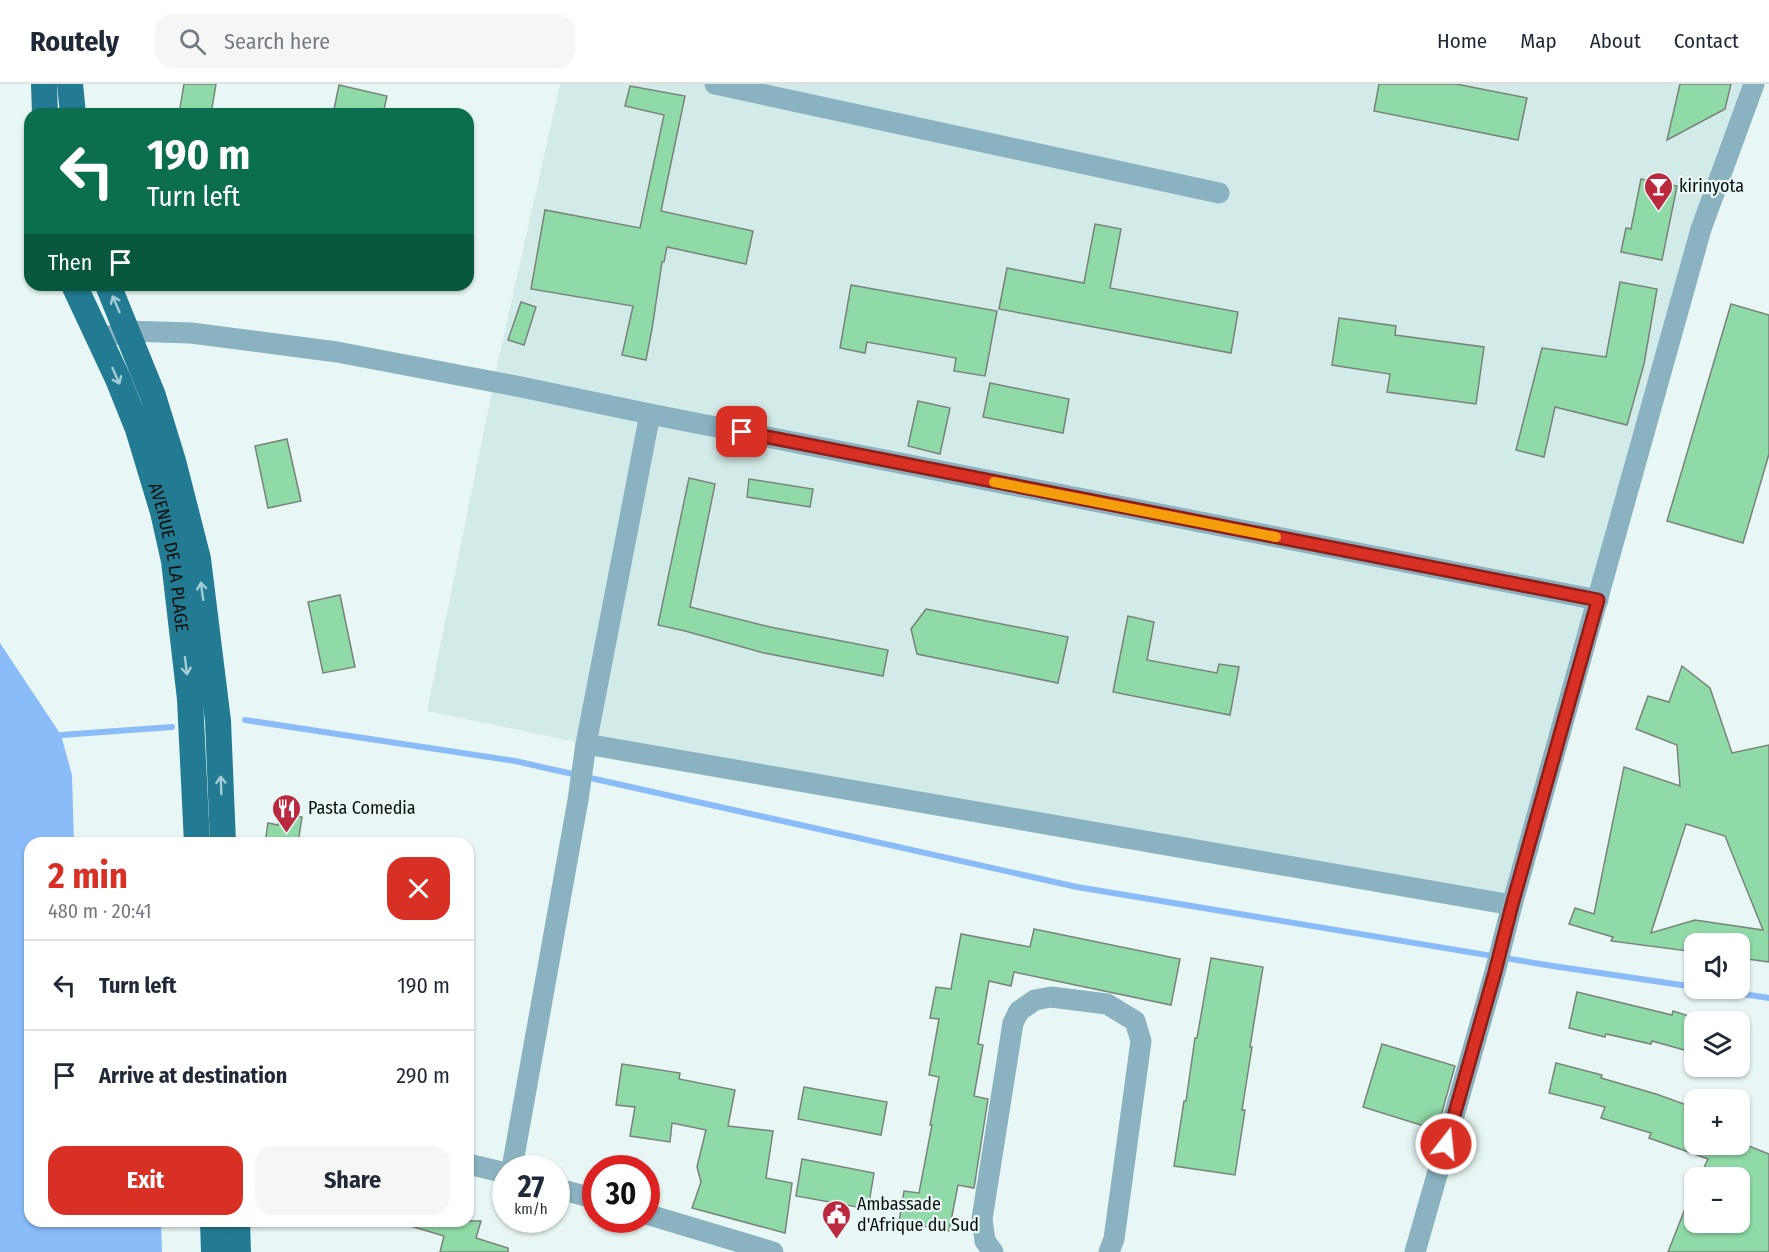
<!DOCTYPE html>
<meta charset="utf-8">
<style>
body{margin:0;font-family:"Fira Sans Condensed",sans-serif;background:#f6f6f7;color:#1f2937;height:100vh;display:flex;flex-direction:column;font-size:22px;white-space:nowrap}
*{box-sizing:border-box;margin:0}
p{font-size:20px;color:#747a83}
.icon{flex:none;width:33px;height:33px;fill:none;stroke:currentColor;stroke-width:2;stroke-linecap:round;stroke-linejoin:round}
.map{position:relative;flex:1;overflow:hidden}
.drawer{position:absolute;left:24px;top:753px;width:450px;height:390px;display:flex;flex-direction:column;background:#fff;border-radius:18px;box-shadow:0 2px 4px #0004}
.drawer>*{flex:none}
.guide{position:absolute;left:24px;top:24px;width:450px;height:183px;border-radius:18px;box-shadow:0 2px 4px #0004;background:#0b6e4f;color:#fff;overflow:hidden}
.tools{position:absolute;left:1684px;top:849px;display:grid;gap:12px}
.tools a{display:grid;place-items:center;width:66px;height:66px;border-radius:12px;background:#fff;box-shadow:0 2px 4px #0004;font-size:30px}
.speed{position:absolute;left:492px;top:1071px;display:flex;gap:12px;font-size:30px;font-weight:700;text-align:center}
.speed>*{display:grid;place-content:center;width:78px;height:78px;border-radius:50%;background:#fff;box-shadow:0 2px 4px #0004;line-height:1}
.speed small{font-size:15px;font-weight:400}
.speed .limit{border:9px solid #d22;background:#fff;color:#111}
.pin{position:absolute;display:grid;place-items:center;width:51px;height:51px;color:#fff;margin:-26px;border-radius:12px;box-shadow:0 3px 9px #0006}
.me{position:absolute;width:66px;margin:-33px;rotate:16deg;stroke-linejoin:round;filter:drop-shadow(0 0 4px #0008)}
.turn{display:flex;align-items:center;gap:21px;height:126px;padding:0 24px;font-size:27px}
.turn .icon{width:78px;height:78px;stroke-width:2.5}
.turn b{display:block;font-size:42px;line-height:51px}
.then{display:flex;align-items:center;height:57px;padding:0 24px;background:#0003;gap:12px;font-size:22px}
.round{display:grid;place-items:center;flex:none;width:63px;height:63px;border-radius:18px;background:#f6f6f7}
.headline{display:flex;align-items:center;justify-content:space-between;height:102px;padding:0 24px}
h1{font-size:36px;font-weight:700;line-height:45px;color:#d93025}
.button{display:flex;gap:12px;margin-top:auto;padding:12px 24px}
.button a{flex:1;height:69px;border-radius:18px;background:#d93025;color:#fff;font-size:24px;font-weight:700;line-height:69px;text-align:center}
.button a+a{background:#f6f6f7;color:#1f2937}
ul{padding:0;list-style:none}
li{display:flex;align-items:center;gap:18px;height:90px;padding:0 24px;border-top:2px solid #e0e1e3}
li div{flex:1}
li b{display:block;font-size:22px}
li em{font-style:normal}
header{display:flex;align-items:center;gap:36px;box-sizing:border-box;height:84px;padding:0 30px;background:#fff;border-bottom:2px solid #e0e1e3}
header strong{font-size:28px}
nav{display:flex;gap:33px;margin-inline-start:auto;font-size:21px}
.search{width:420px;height:54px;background:#f6f6f7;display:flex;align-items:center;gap:15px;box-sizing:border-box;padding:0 21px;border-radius:18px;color:#747a83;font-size:22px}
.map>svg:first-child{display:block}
</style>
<header>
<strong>Routely</strong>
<div class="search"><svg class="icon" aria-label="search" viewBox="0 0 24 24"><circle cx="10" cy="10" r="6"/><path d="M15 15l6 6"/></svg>Search here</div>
<nav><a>Home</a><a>Map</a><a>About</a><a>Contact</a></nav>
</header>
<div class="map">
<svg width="1769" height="1168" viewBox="0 0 1769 1168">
<rect width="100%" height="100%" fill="#e8f7f5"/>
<path fill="#d3ebe8" d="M 560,0 L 1754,0 L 1512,821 L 586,660 L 427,627 L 495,292 Z"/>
<path fill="#8bbcfa" d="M 0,559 L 61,651 L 72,691 L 74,759 L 30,759 L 30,1137 L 161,1137 L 162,1168 L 0,1168 Z"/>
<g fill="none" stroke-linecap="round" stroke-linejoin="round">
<g stroke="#8bbcfa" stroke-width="6">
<path d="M 245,636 L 515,677 L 1077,803 L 1553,882 L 1695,903"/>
<path d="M 61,651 L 172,643"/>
<path d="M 1705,904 L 1769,914"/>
</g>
</g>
<g fill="#8fdaa6" stroke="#79837c" stroke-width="1.5" fill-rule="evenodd">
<path d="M 184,0 L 216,0 L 211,30 L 179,30 Z"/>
<path d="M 1379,0 L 1456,0 L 1527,14 L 1518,56 L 1374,27 Z"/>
<path d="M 1680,0 L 1731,0 L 1725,25 L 1667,56 Z"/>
<path d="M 339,1 L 387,12 L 383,30 L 333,30 Z"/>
<path d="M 630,2 L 685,12 L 661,127 L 753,147 L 746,180 L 667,163 L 664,178 L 662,178 L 652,245 L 646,276 L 622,271 L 633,222 L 531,205 L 545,126 L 640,144 L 664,31 L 625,22 Z"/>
<path d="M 1641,95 L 1677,102 L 1662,176 L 1621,168 L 1626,144 L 1631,145 Z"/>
<path d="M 1095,140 L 1121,145 L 1110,204 L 1238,228 L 1231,269 L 999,225 L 1007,184 L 1084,199 Z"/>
<path d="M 1620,198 L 1657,205 L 1644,280 L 1627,341 L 1555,323 L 1544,373 L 1516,366 L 1542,264 L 1606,273 Z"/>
<path d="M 851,201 L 997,227 L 985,292 L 954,287 L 956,274 L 867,258 L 865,269 L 840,264 Z"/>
<path d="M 521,218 L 536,223 L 524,261 L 508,256 Z"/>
<path d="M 1731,220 L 1769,231 L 1769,370 L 1743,459 L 1667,437 Z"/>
<path d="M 1339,234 L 1396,242 L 1395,251 L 1484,263 L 1476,320 L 1387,308 L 1390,290 L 1332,281 Z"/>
<path d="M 990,299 L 1069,315 L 1063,349 L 983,333 Z"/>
<path d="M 918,317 L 950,324 L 940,370 L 908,362 Z"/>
<path d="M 287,355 L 301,417 L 268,424 L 255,362 Z"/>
<path d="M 689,394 L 715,400 L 690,523 L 770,543 L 888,566 L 883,592 L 764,569 L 685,547 L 658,541 Z"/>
<path d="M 749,395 L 813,405 L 810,423 L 747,413 Z"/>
<path d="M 340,511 L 355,583 L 323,589 L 308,518 Z"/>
<path d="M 926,525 L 1068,553 L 1058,599 L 917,570 L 911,545 Z"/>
<path d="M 1128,532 L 1154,538 L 1147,576 L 1217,589 L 1219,580 L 1239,583 L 1230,631 L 1113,608 Z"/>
<path d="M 1682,582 L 1710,604 L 1732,669 L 1769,661 L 1769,878 L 1740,874 L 1740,860 L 1695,860 L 1695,868 L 1611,857 L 1613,853 L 1569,840 L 1575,824 L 1594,830 L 1624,683 L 1680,702 L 1677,661 L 1636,645 L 1648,612 L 1669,618 ZM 1686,740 L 1725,752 L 1763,846 L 1695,836 L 1651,849 Z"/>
<path d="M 280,729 L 302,733 L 298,759 L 265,759 L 268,739 L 278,741 Z"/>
<path d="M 1034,845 L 1180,875 L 1171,921 L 1014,888 L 1011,902 L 989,897 L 978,960 L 983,961 L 974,1012 L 988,1015 L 974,1104 L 958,1101 L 949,1147 L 899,1138 L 904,1107 L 919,1109 L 932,1041 L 930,1041 L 939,993 L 929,991 L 939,935 L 930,934 L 936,903 L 951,905 L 961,850 L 1030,863 Z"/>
<path d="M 1211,874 L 1263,883 L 1250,963 L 1252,963 L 1242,1026 L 1245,1026 L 1235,1091 L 1174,1082 L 1184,1017 L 1186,1017 L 1195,954 L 1197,954 Z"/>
<path d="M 1577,908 L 1672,931 L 1673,927 L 1695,934 L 1695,969 L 1652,957 L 1651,960 L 1606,950 L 1605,953 L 1569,944 Z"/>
<path d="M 1382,960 L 1455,982 L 1437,1046 L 1363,1023 Z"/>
<path d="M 1556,979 L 1602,991 L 1601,994 L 1656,1010 L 1695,1024 L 1695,1060 L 1744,1060 L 1769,1070 L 1769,1168 L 1668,1168 L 1694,1102 L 1695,1138 L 1740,1138 L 1740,1094 L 1699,1094 L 1708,1075 L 1649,1054 L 1651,1049 L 1601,1034 L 1605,1023 L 1549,1009 Z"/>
<path d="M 622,980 L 680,989 L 679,995 L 735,1006 L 728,1042 L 773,1047 L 766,1094 L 792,1099 L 785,1149 L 692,1124 L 701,1098 L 697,1083 L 706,1046 L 672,1039 L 670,1058 L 630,1052 L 635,1023 L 616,1021 Z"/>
<path d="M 804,1003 L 887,1018 L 881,1051 L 798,1035 Z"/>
<path d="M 802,1075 L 874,1089 L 868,1125 L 796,1112 Z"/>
<path d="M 408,1137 L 481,1137 L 476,1154 L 508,1164 L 508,1168 L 440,1168 L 444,1152 L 407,1141 Z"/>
</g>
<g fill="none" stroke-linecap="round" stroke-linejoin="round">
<g stroke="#8bb2c0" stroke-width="21">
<path d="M 715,0 L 1219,109"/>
<path d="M 99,255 L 127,247 L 191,249 L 337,268 L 521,303 L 650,330 L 1598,516"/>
<path d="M 586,660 L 1512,821"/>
<path d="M 468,1080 L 506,1089"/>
<path d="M 512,1084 L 578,716 L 586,660 L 650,330"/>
<path d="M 556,1104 L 596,1115"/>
<path d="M 646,1130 L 773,1168"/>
<path d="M 993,1168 L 985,1157 L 982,1135 L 1013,939 L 1019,927 L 1035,916 L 1051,913 L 1107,920 L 1135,937 L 1141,957 L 1114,1155 L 1109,1168"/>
<path d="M 1415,1168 L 1495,888 L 1512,821 L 1701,145 L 1754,0"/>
</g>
<g stroke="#237b93" stroke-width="26">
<path d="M 44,0 L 45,30"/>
<path d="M 70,0 L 73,30"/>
<path id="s1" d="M 74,201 L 118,295 L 138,345 L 163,428 L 174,477 L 190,615 L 197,759"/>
<path d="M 108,201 L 153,312 L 173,377 L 198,475 L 218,637 L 223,759"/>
<path d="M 213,1137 L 214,1168"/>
<path d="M 237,1137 L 238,1168"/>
</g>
</g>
<defs><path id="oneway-shaft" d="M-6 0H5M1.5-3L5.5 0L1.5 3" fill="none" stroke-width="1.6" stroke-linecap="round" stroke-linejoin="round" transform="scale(1.5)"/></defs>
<g stroke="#a3ccd3">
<use href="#oneway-shaft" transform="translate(116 220) rotate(-113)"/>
<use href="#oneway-shaft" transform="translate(116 292) rotate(66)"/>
<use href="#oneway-shaft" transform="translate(202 507) rotate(-98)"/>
<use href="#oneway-shaft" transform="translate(186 582) rotate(83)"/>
<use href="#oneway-shaft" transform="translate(221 701) rotate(-92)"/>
</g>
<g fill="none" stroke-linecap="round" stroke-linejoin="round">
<defs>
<path id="route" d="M 742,348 L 1598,516 L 1512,821 L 1495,888 L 1446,1060"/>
</defs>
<use href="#route" stroke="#8d1f18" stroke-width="15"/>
<use href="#route" stroke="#d93025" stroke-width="10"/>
<path stroke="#f59e0b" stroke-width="10" d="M 994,398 L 1276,453"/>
</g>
<defs>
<symbol id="bar-pin" viewBox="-11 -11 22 30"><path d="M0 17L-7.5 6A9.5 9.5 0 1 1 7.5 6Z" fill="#ba293e" stroke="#e8f7f5"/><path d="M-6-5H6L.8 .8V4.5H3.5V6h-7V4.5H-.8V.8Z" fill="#fff"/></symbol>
<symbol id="restaurant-pin" viewBox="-11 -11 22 30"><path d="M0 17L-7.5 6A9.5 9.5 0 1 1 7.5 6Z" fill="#ba293e" stroke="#e8f7f5"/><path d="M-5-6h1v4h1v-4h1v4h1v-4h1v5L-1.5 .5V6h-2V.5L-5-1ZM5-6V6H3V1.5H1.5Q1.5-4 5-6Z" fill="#fff"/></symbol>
<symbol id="civic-pin" viewBox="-11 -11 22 30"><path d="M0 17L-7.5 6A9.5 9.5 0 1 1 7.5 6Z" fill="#ba293e" stroke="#e8f7f5"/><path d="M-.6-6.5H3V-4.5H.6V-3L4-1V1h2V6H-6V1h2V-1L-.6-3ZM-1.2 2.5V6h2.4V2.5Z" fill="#fff"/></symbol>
</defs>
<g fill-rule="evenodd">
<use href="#bar-pin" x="1642" y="86" width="33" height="45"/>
<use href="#restaurant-pin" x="270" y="708" width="33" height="45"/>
<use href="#civic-pin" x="820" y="1114" width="33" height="45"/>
</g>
<g text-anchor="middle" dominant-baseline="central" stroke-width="4.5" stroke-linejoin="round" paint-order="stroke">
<g font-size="18" fill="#0c1110" stroke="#e8f7f5" text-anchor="start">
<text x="1679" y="102">kirinyota</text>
<text x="308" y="724">Pasta Comedia</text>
<text x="857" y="1120">Ambassade<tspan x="857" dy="21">d'Afrique du Sud</tspan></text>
</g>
<g font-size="18" fill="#0c1110" stroke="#e8f7f5">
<text stroke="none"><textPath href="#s1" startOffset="290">AVENUE DE LA PLAGE</textPath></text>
</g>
</g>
</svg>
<div class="tools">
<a><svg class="icon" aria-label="sound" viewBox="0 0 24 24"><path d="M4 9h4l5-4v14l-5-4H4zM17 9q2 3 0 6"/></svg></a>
<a><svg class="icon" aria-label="layers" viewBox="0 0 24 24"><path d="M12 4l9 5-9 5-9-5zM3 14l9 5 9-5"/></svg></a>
<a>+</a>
<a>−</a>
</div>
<div class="speed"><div>27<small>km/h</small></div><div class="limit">30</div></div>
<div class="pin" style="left:742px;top:348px;background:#d93025"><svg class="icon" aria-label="arrive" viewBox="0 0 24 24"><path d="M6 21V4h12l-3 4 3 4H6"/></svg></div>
<svg class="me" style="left:1446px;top:1060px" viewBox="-20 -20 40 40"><circle r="17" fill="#d93025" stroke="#fff" stroke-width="3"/><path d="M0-11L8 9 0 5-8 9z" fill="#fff"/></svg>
<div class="guide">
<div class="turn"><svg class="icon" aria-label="left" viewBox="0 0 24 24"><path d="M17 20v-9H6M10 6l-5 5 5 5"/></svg><div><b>190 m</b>Turn left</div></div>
<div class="then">Then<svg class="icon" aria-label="arrive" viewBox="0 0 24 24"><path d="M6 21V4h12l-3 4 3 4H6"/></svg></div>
</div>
<section class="drawer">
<div class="headline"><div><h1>2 min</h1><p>480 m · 20:41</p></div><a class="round" style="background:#d93025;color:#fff"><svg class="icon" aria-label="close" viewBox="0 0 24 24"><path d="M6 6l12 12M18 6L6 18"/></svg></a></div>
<ul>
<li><svg class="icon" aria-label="left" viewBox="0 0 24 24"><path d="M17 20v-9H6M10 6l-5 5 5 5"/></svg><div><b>Turn left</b></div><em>190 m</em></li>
<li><svg class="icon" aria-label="arrive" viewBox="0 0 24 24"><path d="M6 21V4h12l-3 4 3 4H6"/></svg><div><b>Arrive at destination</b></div><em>290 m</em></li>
</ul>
<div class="button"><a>Exit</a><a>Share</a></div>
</section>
</div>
